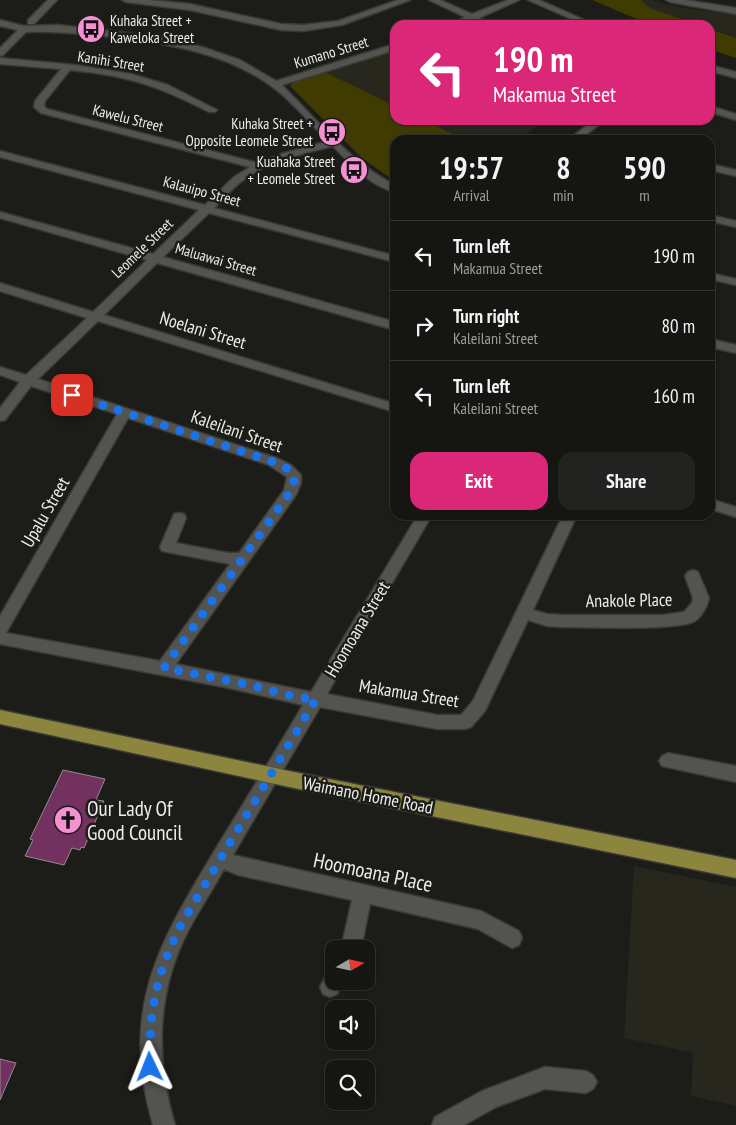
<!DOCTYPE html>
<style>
body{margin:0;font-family:"PT Sans Narrow",sans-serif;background:#222220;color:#f1f3f6;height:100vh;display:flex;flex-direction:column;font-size:19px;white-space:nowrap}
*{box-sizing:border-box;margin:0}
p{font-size:16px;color:#9d9f9f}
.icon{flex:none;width:28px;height:28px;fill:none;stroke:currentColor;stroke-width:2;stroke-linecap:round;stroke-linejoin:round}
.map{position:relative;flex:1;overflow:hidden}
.details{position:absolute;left:390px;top:135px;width:325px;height:385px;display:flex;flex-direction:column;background:#151512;border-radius:15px;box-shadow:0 1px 4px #0004,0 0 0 1px #343432}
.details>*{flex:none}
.banner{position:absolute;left:390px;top:20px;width:325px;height:105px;border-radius:15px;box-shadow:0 1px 4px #0004,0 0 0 1px #343432;background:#db2777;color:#fff;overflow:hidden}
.needle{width:32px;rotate:81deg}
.fabs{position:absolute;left:325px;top:940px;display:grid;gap:10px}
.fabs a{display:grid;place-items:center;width:50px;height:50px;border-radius:10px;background:#151512;box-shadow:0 1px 4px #0004,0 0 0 1px #343432;font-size:25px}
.pin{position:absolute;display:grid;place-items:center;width:42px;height:42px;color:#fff;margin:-21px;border-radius:10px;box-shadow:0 2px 8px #0006}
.me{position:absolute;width:55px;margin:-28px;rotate:358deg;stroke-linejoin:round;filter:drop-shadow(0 0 4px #0008)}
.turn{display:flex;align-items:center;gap:18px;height:105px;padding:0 20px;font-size:22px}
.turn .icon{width:65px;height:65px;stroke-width:2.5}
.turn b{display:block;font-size:35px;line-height:42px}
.eta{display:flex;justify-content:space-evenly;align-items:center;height:85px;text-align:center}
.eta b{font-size:30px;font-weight:600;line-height:35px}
.primary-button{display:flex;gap:10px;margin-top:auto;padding:10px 20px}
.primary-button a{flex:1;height:58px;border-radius:15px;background:#db2777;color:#fff;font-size:20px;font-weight:600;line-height:58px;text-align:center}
.primary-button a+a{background:#222220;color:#f1f3f6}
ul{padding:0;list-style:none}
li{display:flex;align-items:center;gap:15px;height:70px;padding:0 20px;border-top:1px solid #343432}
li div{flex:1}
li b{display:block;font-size:19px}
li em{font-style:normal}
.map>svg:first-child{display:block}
</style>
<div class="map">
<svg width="736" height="1125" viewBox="0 0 736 1125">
<rect width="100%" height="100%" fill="#1c1c18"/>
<g fill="#27271e">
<path d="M 641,0 L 652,0 L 678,7 L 736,15 L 736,38 L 710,29 L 710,25 L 699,25 L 650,8 Z"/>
<path d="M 395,51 L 395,106 L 325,72 Z"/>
<path d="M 424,120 L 546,120 L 518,140 L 465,140 Z"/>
<path d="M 634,866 L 736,887 L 736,1106 L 691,1096 L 693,1053 L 624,1038 Z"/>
</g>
<g fill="#403b00">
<path d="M 592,0 L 641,0 L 650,8 L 699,25 L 651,25 Z"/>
<path d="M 710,29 L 736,38 L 736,58 L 710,49 Z"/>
<path d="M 325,72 L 395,106 L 395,120 L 424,120 L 465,140 L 395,140 L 395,181 L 363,159 L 290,86 L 293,82 Z"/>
</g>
<g fill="#72315f" stroke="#908c8e">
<path d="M 63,770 L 105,779 L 96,800 L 104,801 L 84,848 L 81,847 L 80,850 L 72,848 L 64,865 L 25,856 L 33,840 L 30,839 Z"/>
<path d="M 0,1059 L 16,1063 L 0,1100 Z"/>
</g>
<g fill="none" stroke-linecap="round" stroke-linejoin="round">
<defs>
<g id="minor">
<path d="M 48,0 L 57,0 L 34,24 L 28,24 L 28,20 Z"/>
<path d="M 122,0 L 149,0 L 190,4 L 281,24 L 303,25 L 338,21 L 398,0 L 410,0 L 342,25 L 303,31 L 281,30 L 190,10 L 126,2 Z"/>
<path d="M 429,0 L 440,0 L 472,14 L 508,0 L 519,0 L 479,18 L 493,25 L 482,25 L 472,21 L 461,25 L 450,25 L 465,17 Z"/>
<path d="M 528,0 L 539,0 L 596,25 L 585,25 Z"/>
<path d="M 666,0 L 685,0 L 736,8 L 736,14 L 670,2 Z"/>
<path d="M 0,20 L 24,26 L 58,25 L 161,37 L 202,47 L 240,60 L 276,81 L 395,44 L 395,50 L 282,85 C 316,119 352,164 395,185 L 395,192 C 370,186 350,164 333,146 C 302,154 268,161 242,181 C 232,188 224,199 214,208 L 395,256 L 395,262 L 209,213 L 163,257 L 395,322 L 395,330 L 157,263 L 104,315 L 395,404 L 395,412 L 98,321 L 38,379 L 279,459 L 291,465 L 301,475 L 301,483 L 296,495 L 176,664 L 311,692 L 418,515 L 432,515 L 327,694 L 437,715 L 461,715 L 473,701 L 563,515 L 577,515 L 533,610 L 547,614 L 562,615 L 663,615 L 684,612 L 692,603 L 693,598 L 685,576 L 688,572 L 693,570 L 698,572 L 709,598 C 707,607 702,616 695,621 C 680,631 585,627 562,627 L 547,626 L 528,620 L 485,711 L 471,727 L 465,729 L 437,729 L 320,707 L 233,855 L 481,911 L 519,931 L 522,938 L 519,945 L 512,948 L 478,929 L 370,904 L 361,949 L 341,949 L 352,900 L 238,875 L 224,869 C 213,889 200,909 189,929 C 156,992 155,1058 175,1125 L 153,1125 C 119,1007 159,943 218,845 C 247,798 275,752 303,705 L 229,688 L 0,644 L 0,616 L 117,414 L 31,386 L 5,420 L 0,421 L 0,408 L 20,382 L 0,375 L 0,367 L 26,375 L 87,318 L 0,291 L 0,283 L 93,312 L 147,260 L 0,218 L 0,212 L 153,254 L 199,210 L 0,157 L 0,151 L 205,205 L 234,177 L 250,167 L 41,113 L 34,107 L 35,101 L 61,69 L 0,64 L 0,58 L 75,65 L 131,74 L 168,85 L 217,110 L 215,112 L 209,112 C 159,86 126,75 70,70 L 45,101 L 44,106 L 47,109 L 258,163 L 281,154 L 328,141 C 311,125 293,102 274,88 C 228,53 170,44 113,37 C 84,34 56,31 26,32 L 3,55 L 0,56 L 0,48 L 18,30 L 0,26 ZM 128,418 L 269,465 L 287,477 L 284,490 L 239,553 L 228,553 L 176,543 L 186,518 L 184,514 L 179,513 L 174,514 L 160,547 L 162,551 L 230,564 L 160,661 L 6,633 Z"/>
<path d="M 710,65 L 736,72 L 736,78 L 710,71 Z"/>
<path d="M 710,106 L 736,114 L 736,120 L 710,112 Z"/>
<path d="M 594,120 L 605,120 L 579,140 L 568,140 Z"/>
<path d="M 710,164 L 736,170 L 736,176 L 710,170 Z"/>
<path d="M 710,215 L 736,221 L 736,227 L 710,221 Z"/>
<path d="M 710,273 L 736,279 L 736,285 L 710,279 Z"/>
<path d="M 710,339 L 736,345 L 736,353 L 710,347 Z"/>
<path d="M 710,499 L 736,507 L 736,517 L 710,509 Z"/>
<path d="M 668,753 L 736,766 L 736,782 L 662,766 L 659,761 L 662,756 Z"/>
<path d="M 334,971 L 334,981 L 344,981 L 337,994 L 330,997 L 323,994 L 320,987 L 327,974 Z"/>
<path d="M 545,1067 L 586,1071 L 593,1075 L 597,1082 L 593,1089 L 586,1093 L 545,1089 L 496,1107 L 464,1125 L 432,1125 L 435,1117 L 482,1091 Z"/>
</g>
<path id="major" d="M 0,710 L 289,771 L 736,860 L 736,878 L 289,787 L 0,724 Z"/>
</defs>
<use href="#minor" stroke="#393936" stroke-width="3"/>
<use href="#major" stroke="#393936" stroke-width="3"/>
<use href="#minor" fill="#53534f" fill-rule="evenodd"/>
<use href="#major" fill="#8b853d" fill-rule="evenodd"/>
</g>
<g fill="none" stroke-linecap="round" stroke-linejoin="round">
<path stroke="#1a73e8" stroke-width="9" stroke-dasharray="0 16.2" d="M 72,395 L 274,462 L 286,468 L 294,475 L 294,483 L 291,491 L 164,668 L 246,684 L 300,698 L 316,699 L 182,923 C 156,974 149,1010 150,1067"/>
</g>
<defs>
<symbol id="bus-disc" viewBox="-11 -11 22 22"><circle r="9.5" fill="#f491d3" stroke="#1c1c18"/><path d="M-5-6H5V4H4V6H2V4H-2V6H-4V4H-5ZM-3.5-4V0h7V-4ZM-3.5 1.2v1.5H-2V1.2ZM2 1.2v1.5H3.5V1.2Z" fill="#111"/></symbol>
<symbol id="church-disc" viewBox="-11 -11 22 22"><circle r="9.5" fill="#f491d3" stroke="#1c1c18"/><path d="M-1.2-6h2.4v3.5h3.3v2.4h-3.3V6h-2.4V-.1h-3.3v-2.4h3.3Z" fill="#111"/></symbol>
</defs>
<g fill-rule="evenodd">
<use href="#bus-disc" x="75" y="13" width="32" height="32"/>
<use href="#bus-disc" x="316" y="116" width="32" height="32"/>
<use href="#bus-disc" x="338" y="154" width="32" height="32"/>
<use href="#church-disc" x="52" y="804" width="32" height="32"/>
</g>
<g text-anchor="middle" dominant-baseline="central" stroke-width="5" stroke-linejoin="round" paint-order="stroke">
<g font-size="15" fill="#ecece9" stroke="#1c1c18" text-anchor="end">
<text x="110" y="20" text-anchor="start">Kuhaka Street +<tspan x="110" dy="17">Kaweloka Street</tspan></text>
<text x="313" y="123">Kuhaka Street +<tspan x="313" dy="17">Opposite Leomele Street</tspan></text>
<text x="335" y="161">Kuahaka Street<tspan x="335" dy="17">+ Leomele Street</tspan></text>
</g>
<g font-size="15" fill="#ecece9" stroke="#1c1c18">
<text transform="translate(331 52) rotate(-17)">Kumano Street</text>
<text transform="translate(111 61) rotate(9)">Kanihi Street</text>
<text transform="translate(128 118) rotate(14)">Kawelu Street</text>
<text transform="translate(202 191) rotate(15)">Kalauipo Street</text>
<text transform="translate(142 248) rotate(-44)">Leomele Street</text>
<text transform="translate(216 259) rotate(16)">Maluawai Street</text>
</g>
<g font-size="18" fill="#ecece9" stroke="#1c1c18">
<text transform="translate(203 330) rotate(17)">Noelani Street</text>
<text transform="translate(237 431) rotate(19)">Kaleilani Street</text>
<text transform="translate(45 512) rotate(-60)">Upalu Street</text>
<text transform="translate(629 600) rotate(-1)">Anakole Place</text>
<text transform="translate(357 629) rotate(-59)">Hoomoana Street</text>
<text transform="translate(409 693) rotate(9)">Makamua Street</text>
<text transform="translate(368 795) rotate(11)">Waimano Home Road</text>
</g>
<g font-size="21" fill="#ecece9" stroke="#1c1c18" text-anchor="start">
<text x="87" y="808">Our Lady Of<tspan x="87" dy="24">Good Council</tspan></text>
</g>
<g font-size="21" fill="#ecece9" stroke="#1c1c18">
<text transform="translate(373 872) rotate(12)">Hoomoana Place</text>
</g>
</g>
</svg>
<div class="fabs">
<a><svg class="needle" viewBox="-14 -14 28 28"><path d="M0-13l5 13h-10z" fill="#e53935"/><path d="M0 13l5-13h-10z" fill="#9d9f9f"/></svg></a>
<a><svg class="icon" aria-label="sound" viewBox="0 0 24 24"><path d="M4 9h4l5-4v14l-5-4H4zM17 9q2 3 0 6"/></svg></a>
<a><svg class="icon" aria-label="search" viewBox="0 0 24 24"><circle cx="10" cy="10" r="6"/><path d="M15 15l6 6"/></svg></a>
</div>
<div class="pin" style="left:72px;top:395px;background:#d93025"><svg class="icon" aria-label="arrive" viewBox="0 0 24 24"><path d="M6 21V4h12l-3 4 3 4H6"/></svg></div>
<svg class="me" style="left:150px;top:1067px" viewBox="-20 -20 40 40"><path d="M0-17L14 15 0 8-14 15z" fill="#1a73e8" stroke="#fff" stroke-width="4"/></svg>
<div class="banner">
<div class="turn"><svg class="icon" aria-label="left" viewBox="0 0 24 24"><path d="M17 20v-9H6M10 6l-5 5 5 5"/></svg><div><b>190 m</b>Makamua Street</div></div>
</div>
<section class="details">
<div class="eta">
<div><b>19:57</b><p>Arrival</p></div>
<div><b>8</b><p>min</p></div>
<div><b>590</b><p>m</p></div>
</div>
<ul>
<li><svg class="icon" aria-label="left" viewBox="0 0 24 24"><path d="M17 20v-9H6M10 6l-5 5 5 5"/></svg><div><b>Turn left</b><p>Makamua Street</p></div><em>190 m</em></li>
<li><svg class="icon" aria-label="right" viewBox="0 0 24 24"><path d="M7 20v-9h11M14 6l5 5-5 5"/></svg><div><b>Turn right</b><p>Kaleilani Street</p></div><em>80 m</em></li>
<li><svg class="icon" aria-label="left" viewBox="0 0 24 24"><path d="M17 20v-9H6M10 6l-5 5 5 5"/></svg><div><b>Turn left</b><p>Kaleilani Street</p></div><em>160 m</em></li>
</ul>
<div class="primary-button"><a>Exit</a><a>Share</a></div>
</section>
</div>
